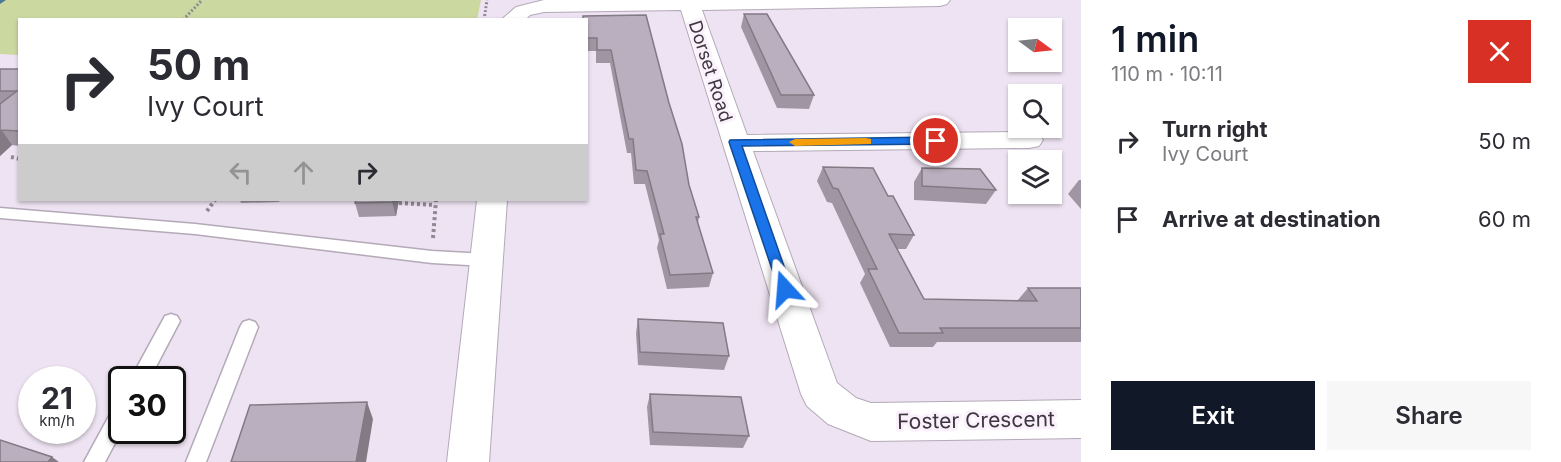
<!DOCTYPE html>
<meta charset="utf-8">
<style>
body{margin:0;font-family:Inter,sans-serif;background:#f7f7f7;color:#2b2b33;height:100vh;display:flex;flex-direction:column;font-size:22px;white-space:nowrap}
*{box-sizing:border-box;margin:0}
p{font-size:20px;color:#7c7c81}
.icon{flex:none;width:33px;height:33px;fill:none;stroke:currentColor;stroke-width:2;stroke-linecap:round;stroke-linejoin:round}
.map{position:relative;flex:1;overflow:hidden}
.details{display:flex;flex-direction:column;background:#fff;width:480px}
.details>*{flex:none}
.hud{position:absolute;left:18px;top:18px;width:570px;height:183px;border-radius:0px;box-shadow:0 2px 4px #0004;background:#fff;color:#2b2b33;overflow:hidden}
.needle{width:39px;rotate:105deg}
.fabs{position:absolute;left:1008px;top:18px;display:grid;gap:12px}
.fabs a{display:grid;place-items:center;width:54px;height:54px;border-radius:0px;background:#fff;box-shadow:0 2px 4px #0004;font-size:30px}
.speed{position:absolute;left:18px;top:366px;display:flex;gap:12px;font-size:30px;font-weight:700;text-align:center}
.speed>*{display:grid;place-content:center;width:78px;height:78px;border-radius:50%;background:#fff;box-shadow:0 2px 4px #0004;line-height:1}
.speed small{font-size:15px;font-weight:400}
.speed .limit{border:3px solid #111;border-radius:9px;background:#fff;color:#111}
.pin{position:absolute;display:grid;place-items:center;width:51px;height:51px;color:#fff;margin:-26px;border:3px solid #fff;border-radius:50%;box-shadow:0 2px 6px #0007}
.me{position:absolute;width:66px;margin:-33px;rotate:341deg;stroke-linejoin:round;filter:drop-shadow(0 0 4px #0008)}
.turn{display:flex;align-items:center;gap:21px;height:126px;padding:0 30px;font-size:27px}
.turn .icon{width:78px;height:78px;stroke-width:2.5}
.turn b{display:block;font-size:42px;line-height:51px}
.lanes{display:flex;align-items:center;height:57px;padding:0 30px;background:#0003;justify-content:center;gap:30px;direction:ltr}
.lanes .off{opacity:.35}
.round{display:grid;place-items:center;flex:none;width:63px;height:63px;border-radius:0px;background:#f7f7f7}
.summary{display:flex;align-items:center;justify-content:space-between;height:102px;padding:0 30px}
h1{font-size:36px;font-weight:600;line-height:45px;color:#111827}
.cta{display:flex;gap:12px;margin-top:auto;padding:12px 30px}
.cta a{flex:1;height:69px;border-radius:0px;background:#111827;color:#fff;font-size:24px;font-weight:600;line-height:69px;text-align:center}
.cta a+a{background:#f7f7f7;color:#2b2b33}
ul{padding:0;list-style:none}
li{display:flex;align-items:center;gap:18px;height:78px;padding:0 30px}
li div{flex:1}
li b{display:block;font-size:22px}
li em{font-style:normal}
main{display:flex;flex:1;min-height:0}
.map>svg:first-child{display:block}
</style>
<main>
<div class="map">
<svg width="1081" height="462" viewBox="0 0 1081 462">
<rect width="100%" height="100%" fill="#eee3f2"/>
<path fill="#cbd8a0" d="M 0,0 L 481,0 L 477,20 L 20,20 L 19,55 L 0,54 Z"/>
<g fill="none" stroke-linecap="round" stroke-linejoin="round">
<path fill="#487a97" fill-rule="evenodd" d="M 0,0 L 6,0 L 0,4 Z"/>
<defs>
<g id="lane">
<path d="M 0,208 L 195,224 L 432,251 L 486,254 L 492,256 L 494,260 L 492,264 L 486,266 L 432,263 L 195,234 L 0,218 Z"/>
<path d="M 171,314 L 177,316 L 180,321 L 149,380 L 130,380 L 165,316 Z"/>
<path d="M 249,320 L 255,322 L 258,327 L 206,462 L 186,462 L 240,327 L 243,322 Z"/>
<path d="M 122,402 L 122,430 L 105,462 L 84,462 L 115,405 Z"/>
</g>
<g id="street">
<path d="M 544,0 L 950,0 L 947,4 L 940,6 L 702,10 L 747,135 L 1029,132 L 1039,134 L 1043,140 L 1039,146 L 1029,148 L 753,151 L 837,383 L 856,398 L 871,403 L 1081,400 L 1081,438 L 871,441 L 828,424 L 807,406 L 801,394 L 681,10 L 544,12 L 530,15 L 525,20 L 501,20 L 516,7 Z"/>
<path d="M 477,200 L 507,200 L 489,462 L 447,462 Z"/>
</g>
</defs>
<use href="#lane" stroke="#b3a9b7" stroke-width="3"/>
<use href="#street" stroke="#b3a9b7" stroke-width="2"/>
<g stroke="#908893" stroke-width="3" stroke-dasharray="2 2" stroke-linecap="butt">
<path d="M 183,20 L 202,0"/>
<path d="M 484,20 L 487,0"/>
</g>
<g stroke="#908893" stroke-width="4" stroke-dasharray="3 3" stroke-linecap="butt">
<path d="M 11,157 L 20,159"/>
<path d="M 399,203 L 435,205"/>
<path d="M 207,211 L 215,200"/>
<path d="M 433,238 L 436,200"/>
</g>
<use href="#lane" fill="#fff" fill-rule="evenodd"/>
<use href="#street" fill="#fff" fill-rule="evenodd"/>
</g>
<g fill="#a096a3">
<path d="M 744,14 L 814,95 L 809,109 L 777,108 L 741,27 Z"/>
<path d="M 646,15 L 689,185 L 699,217 L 698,223 L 713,273 L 709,287 L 667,289 L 657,248 L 659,240 L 645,184 L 634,184 L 631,153 L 627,153 L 610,63 L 596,63 L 596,51 L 586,51 L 586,20 Z"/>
<path d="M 0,69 L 20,69 L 20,146 L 12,145 L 0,156 Z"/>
<path d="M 823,167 L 888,196 L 914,235 L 906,249 L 897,249 L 924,299 L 1017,301 L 1028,288 L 1081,288 L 1081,342 L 937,342 L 933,347 L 890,347 L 860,283 L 865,274 L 832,203 L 827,202 L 817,181 Z"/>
<path d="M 922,168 L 996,190 L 986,204 L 914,200 L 914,182 Z"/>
<path d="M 1079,180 L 1081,180 L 1081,209 L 1068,194 Z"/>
<path d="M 240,200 L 280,200 L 279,202 L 241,203 Z"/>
<path d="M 356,200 L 399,200 L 396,216 L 359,217 L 355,203 Z"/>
<path d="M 638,319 L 729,356 L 724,370 L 638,365 L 636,333 Z"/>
<path d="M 650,394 L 749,436 L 743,448 L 650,445 L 647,407 Z"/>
</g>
<g fill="#827a85">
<path d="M 1,129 L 12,145 L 0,156 L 0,130 Z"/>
<path d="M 393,200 L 399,200 L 396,216 L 392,202 Z"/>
<path d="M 367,402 L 373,419 L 366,462 L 356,462 Z"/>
<path d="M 52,457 L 59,462 L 48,462 Z"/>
</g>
<g fill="#baafbe" stroke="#827a85" stroke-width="1.5">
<path d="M 744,14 L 767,14 L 814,95 L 781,95 Z"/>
<path d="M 646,15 L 669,103 L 682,144 L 689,185 L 699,217 L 696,217 L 713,273 L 670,275 L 660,234 L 664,234 L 647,171 L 636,170 L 633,139 L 629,139 L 611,50 L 597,50 L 597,38 L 586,38 L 586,20 L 583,20 L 583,16 Z"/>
<path d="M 0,69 L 20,69 L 20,131 L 0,130 L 0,104 L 17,91 L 0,91 Z"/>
<path d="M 823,167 L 873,168 L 888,196 L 893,196 L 914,235 L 889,234 L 924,299 L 1037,301 L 1028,288 L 1081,288 L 1081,328 L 940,328 L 943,333 L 899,333 L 868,269 L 877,269 L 838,189 L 833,188 Z"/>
<path d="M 922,168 L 980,169 L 996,190 L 922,186 Z"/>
<path d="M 356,200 L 393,200 L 392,202 L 355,203 Z"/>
<path d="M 638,319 L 723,323 L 729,356 L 640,352 Z"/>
<path d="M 650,394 L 741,397 L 749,436 L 653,432 Z"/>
<path d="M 367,402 L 356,462 L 231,462 L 250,405 Z"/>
<path d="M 0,440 L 52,457 L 48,462 L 0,462 Z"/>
</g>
<path fill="#1a73e8" stroke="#114b97" stroke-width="1.5" d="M 936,137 L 942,141 L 941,144 L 742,146 L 792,289 L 790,293 L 780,293 L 729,142 L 730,140 Z"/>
<path fill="#f59e0b" d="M 866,138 L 871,139 L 871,144 L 795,146 L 789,142 L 795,139 Z"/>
<g text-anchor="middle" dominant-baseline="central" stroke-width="6" stroke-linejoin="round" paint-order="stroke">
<g font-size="18" fill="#3c383e" stroke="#faf1fd">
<text transform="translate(711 71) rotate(72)">Dorset Road</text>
</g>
<g font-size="21" fill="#3c383e" stroke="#faf1fd">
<text transform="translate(976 420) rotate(-1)">Foster Crescent</text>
</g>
</g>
</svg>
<div class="fabs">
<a><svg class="needle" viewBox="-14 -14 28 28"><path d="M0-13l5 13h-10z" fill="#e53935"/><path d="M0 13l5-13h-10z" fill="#7c7c81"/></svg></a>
<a><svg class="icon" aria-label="search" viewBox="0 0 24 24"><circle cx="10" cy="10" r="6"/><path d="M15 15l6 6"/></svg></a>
<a><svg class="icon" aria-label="layers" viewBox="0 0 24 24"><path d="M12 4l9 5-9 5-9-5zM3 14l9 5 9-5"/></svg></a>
</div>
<div class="speed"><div>21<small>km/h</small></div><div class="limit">30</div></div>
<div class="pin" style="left:936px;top:141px;background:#d93025"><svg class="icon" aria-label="arrive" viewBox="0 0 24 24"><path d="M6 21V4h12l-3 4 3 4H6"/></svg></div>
<svg class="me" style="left:785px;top:289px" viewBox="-20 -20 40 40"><path d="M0-17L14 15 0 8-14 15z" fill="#1a73e8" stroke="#fff" stroke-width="4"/></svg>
<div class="hud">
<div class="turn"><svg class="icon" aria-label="right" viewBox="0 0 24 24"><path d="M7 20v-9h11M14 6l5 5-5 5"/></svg><div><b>50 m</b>Ivy Court</div></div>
<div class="lanes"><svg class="icon off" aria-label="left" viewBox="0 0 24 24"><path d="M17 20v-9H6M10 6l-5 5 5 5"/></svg><svg class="icon off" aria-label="ahead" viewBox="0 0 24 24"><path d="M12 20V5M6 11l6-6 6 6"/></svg><svg class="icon" aria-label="right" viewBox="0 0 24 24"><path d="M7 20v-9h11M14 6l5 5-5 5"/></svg></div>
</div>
</div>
<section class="details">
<div class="summary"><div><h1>1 min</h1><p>110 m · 10:11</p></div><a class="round" style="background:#d93025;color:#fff"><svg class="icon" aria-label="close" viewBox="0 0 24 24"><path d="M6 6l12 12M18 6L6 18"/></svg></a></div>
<ul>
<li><svg class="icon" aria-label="right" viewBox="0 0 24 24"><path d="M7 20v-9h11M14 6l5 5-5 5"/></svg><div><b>Turn right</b><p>Ivy Court</p></div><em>50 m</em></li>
<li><svg class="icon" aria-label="arrive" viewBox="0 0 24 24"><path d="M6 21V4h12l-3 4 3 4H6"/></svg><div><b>Arrive at destination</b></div><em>60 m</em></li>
</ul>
<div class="cta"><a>Exit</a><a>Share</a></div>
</section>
</main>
